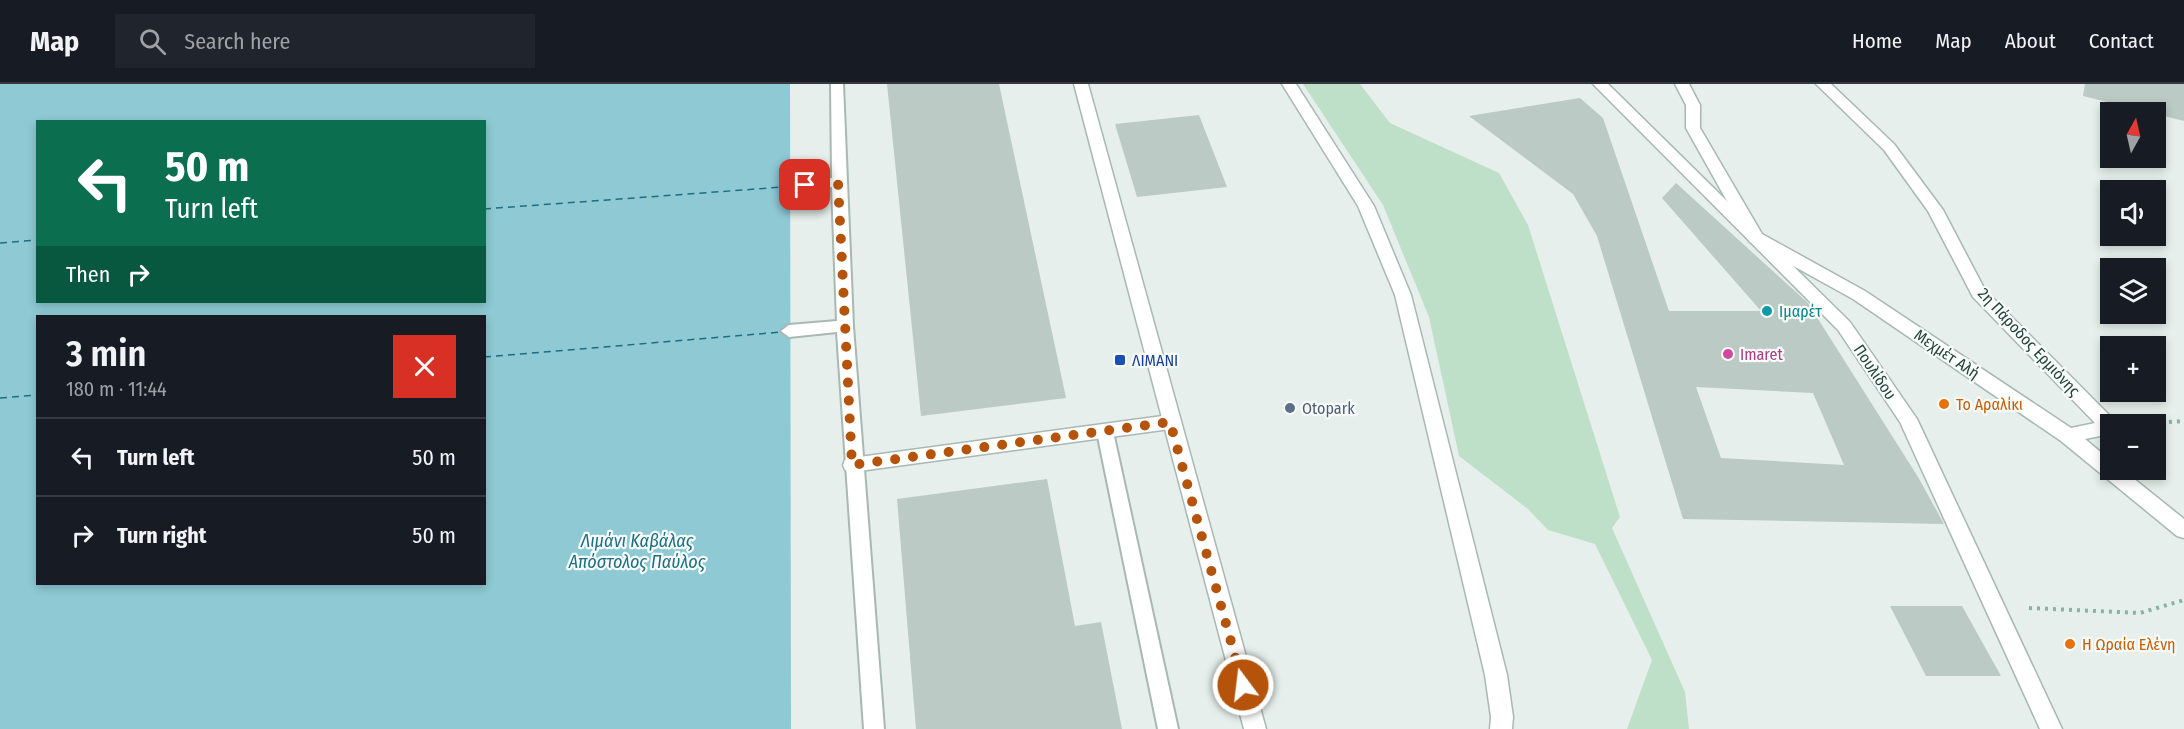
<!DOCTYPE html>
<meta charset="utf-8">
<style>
body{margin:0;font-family:"Fira Sans Condensed",sans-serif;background:#20242c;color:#f1f3f6;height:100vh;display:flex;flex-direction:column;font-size:22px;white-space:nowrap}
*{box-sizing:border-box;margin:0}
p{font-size:20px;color:#9ea1a6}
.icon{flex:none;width:33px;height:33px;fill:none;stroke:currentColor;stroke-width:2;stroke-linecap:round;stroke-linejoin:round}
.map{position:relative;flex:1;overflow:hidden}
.side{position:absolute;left:36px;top:231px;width:450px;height:270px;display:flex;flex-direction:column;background:#171b24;border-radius:0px;box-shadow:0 3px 9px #0003}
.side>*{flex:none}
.top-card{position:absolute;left:36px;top:36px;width:450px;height:183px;border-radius:0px;box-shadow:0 3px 9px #0003;background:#0b6e4f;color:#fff;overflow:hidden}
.needle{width:39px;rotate:8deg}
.tools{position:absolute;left:2100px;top:18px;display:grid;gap:12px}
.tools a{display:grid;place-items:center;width:66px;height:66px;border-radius:0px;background:#171b24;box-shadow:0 3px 9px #0003;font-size:30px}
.pin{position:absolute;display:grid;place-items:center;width:51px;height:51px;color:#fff;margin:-26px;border-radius:12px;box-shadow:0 3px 9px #0006}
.me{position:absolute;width:66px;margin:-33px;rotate:345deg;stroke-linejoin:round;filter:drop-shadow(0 0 4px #0008)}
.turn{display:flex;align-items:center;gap:21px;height:126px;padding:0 30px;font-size:27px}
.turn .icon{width:78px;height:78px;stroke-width:2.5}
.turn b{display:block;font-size:42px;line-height:51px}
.then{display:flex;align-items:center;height:57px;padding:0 30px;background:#0003;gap:12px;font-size:22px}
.round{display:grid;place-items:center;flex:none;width:63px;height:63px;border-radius:0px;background:#20242c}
.summary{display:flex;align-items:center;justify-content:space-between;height:102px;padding:0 30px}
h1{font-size:36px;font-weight:600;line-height:45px}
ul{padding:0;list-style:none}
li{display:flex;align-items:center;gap:18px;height:78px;padding:0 30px;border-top:2px solid #363941}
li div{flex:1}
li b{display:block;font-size:22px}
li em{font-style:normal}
header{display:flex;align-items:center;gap:36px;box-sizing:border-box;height:84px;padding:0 30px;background:#171b24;border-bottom:2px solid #363941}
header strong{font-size:28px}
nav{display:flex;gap:33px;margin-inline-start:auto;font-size:21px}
.search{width:420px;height:54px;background:#20242c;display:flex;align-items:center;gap:15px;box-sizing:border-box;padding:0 21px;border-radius:0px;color:#9ea1a6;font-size:22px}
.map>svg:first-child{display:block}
</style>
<header>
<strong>Map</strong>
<div class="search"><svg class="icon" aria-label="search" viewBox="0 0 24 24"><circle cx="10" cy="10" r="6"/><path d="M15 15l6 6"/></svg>Search here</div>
<nav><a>Home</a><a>Map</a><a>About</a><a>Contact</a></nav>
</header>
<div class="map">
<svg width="2184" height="645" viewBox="0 0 2184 645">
<rect width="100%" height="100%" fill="#e6efeb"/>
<path fill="#bfe0c8" d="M 1303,0 L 1360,0 L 1390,39 L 1499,89 L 1528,141 L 1620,433 L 1612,444 L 1685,608 L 1689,645 L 1627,645 L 1652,576 L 1595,460 L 1548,446 L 1528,425 L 1459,372 L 1429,233 L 1383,121 Z"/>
<path fill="#8ec9d4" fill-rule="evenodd" d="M 0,0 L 790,0 L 791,645 L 0,645 ZM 38,38 L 484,38 L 484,218 L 38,218 ZM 38,232 L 484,232 L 484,500 L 38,500 Z"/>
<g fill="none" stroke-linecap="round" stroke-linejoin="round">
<g stroke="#1c6f80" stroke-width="1.5" stroke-dasharray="7 5" stroke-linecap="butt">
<path d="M 484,125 L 783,103"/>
<path d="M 0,159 L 38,156"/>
<path d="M 484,273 L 782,248"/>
<path d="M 0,314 L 38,311"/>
</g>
</g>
<g fill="#bbcac4" fill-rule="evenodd">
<path d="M 887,0 L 999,0 L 1066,314 L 921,332 Z"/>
<path d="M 2085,0 L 2184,0 L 2184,37 L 2083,12 Z"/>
<path d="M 1580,14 L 1603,34 L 1669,227 L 1761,227 L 1662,114 L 1676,99 L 1808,219 L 1918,393 L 1944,440 L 1683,435 L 1597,152 L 1573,110 L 1469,32 ZM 1696,303 L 1813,309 L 1844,381 L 1721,374 Z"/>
<path d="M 1199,31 L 1227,103 L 1137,113 L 1115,40 Z"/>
<path d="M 1047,395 L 1075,542 L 1101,538 L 1122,645 L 916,645 L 897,415 Z"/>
<path d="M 1890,522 L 1962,522 L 2001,592 L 1926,592 Z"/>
</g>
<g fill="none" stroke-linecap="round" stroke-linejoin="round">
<defs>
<g id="service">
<path d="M 831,0 L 843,0 L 853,242 L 884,645 L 864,645 L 837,248 L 789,253 L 781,247 L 789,241 L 837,237 L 832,103 L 788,107 L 781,103 L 788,99 L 832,94 Z"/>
<path d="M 1105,342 L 1111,343 L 1113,348 L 1178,645 L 1158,645 L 1097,348 L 1099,343 Z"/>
</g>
<g id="minor">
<path d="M 1675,0 L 1689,0 L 1700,21 L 1700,44 L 1762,150 L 1865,207 L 2071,344 L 2095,339 L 1973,213 L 1928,127 L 1884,66 L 1816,0 L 1831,0 L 1894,60 L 1943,126 L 1985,206 L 2116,338 L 2118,340 L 2110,340 L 2110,350 L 2085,355 L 2110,376 L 2110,386 L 2123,386 L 2184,435 L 2184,454 L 2177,452 L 2061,357 L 1853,215 L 1750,158 L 1686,44 L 1686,21 Z"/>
<path d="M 1170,331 L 1176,333 L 1179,338 L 1176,343 L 1170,345 L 852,388 L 845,386 L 843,381 L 845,376 L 852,374 Z"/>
</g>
<g id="tertiary">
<path d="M 1074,0 L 1088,0 L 1266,645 L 1244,645 Z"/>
<path d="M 1282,0 L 1296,0 L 1374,122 L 1411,211 L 1507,591 L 1513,633 L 1512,645 L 1490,645 L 1491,633 L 1485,591 L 1395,211 L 1358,122 Z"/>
<path d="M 1593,0 L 1608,0 L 1850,238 L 1917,335 L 2062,645 L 2040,645 L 1900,338 L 1838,246 Z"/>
</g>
</defs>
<use href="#service" stroke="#a8b8b2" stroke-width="4"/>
<use href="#minor" stroke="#a8b8b2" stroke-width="3"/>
<use href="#tertiary" stroke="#a8b8b2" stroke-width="3"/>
<g stroke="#86b3a5" stroke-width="4" stroke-dasharray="3 5" stroke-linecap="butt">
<path d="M 2137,340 L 2184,337"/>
<path d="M 2029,524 L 2140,529 L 2184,516"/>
</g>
<use href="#service" fill="#fff" fill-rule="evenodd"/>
<use href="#minor" fill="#fff" fill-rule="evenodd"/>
<use href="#tertiary" fill="#fff" fill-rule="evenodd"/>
</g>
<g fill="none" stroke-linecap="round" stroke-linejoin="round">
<path stroke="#b45309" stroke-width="10" stroke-dasharray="0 18" d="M 805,101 L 838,98 L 852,381 L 1170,338 L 1243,601"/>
</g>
<circle fill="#0f9aa8" stroke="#f7fbf9" stroke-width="2" cx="1767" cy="227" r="6"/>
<circle fill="#d1479c" stroke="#f7fbf9" stroke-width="2" cx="1728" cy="270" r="6"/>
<rect fill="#1a4fb4" stroke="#f7fbf9" stroke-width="2" x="1114" y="270" width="12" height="12" rx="3"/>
<g fill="#e8710a" stroke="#f7fbf9" stroke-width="2">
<circle cx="1944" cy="320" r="6"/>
<circle cx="2070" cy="560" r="6"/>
</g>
<circle fill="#5c6f8a" stroke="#f7fbf9" stroke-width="2" cx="1290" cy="324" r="6"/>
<g text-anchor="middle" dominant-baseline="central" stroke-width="4.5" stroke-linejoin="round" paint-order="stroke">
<g font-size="16" fill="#0d838f" stroke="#f7fbf9" text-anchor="start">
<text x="1779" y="227">Ιμαρέτ</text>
</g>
<g font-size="16" fill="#24423a" stroke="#f7fbf9">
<text transform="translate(2029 258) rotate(47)">2η Πάροδος Ερμιόνης</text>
<text transform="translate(1947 270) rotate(34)">Μεχμέτ Αλή</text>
<text transform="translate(1875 288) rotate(56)">Πουλίδου</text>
</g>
<g font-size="16" fill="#b23c85" stroke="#f7fbf9" text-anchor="start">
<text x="1740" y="270">Imaret</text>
</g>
<g font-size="16" fill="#164399" stroke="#f7fbf9" text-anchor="start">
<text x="1132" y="276">ΛΙΜΑΝΙ</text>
</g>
<g font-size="16" fill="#c56008" stroke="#f7fbf9" text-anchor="start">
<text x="1956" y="320">Το Αραλίκι</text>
<text x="2082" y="560">Η Ωραία Ελένη</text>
</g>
<g font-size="16" fill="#4e5e75" stroke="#f7fbf9" text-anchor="start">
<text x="1302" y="324">Otopark</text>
</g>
<g font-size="18" font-style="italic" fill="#1c6f80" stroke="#f7fbf9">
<text x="637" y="457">Λιμάνι Καβάλας<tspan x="637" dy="21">Απόστολος Παύλος</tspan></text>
</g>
</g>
</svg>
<div class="tools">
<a><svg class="needle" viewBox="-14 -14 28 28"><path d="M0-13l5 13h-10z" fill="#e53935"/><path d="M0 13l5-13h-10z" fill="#9ea1a6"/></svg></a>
<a><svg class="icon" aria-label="sound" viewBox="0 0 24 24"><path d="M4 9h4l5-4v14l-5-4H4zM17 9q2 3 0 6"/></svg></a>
<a><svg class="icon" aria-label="layers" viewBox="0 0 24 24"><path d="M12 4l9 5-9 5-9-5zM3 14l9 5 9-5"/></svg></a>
<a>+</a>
<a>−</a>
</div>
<div class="pin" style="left:805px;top:101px;background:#d93025"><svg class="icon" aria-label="arrive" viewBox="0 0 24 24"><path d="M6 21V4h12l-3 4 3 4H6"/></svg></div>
<svg class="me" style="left:1243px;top:601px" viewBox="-20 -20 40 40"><circle r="17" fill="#b45309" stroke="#fff" stroke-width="3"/><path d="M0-11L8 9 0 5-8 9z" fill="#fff"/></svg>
<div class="top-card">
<div class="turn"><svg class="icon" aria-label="left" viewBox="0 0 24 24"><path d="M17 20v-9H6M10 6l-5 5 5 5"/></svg><div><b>50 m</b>Turn left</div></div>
<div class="then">Then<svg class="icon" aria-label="right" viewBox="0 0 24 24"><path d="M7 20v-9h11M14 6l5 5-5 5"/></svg></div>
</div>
<section class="side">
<div class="summary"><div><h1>3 min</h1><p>180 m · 11:44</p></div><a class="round" style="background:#d93025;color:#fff"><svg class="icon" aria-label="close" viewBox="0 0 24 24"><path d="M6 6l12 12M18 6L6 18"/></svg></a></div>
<ul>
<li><svg class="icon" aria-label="left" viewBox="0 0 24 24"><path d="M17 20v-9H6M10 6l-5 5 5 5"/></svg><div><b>Turn left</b></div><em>50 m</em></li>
<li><svg class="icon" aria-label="right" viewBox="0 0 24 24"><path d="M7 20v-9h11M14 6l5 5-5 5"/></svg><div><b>Turn right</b></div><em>50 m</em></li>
</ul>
</section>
</div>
